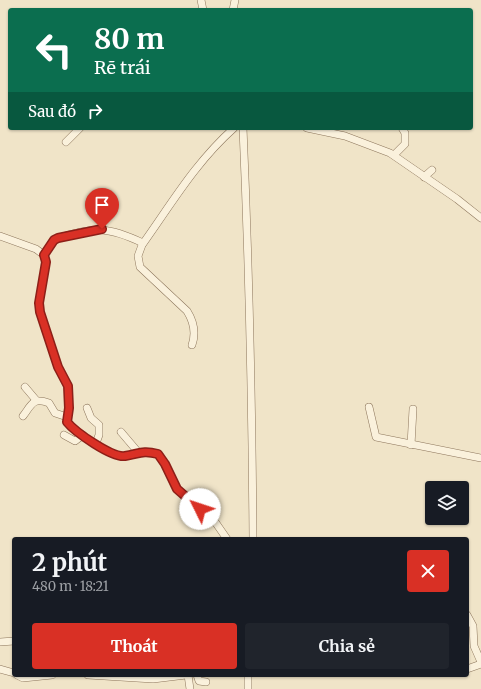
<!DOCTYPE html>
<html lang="vi">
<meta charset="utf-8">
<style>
body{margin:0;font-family:Merriweather,serif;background:#20242c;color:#f1f3f6;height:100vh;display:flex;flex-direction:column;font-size:15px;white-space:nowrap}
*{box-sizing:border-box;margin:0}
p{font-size:13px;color:#9ea1a6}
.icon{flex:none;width:22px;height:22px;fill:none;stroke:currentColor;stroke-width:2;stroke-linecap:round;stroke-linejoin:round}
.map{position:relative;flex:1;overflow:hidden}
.sheet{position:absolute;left:12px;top:537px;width:457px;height:140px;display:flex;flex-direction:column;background:#171b24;border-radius:4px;box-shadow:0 1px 3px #0004}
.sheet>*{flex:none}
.hud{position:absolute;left:8px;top:8px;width:465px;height:122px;border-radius:4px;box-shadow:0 1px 3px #0004;background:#0b6e4f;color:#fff;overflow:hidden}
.controls{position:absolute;left:425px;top:481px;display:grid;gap:8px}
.controls a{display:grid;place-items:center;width:44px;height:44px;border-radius:4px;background:#171b24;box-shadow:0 1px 3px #0004;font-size:20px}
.pin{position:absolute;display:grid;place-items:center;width:34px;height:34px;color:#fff;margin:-41px -17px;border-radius:50% 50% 50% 0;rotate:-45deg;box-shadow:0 0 4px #0007}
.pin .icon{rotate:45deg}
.me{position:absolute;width:44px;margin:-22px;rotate:311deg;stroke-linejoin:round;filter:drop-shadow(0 0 3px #0008)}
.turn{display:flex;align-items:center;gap:14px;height:84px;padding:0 20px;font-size:18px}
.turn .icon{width:52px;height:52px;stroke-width:2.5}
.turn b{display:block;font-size:28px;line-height:34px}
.then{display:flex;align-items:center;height:38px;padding:0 20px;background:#0003;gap:8px;font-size:15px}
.round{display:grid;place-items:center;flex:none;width:42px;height:42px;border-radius:4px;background:#20242c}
.summary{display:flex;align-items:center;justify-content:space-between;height:68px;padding:0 20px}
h1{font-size:24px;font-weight:700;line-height:30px}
.button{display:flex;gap:8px;margin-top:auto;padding:8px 20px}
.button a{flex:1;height:46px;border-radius:4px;background:#d93025;color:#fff;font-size:16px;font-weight:700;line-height:46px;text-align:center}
.button a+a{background:#20242c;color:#f1f3f6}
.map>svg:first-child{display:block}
</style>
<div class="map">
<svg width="481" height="689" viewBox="0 0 481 689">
<rect width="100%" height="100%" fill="#f0e4c8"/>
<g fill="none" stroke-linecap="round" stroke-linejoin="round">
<defs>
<g id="minor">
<path d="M 201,0 L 203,10"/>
<path d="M 233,10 L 235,0"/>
<path d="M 243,128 C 249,265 252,402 253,539"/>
<path d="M 307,128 L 345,136 L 390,153 L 457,199 L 481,218"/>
<path d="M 66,142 L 80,128"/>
<path d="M 394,155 L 405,144 L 405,133 L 402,128"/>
<path d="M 424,177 L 432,170"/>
<path d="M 0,236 L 36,249 L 44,255 L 46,262 L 39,303 L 40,312 L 58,367 L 68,386 L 69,408 L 67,422 C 75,432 112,458 125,456 C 139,454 142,450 158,454 L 165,464 L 177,489 L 211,516 L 227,539"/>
<path d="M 44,255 L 54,241 L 58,238 C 95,226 109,227 143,243"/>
<path d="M 192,345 C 196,333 194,322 187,311 L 140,267 L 138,256 L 142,245 C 172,203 195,163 234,128"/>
<path d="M 25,387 L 36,400"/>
<path d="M 369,407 L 376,437 L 481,458"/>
<path d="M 87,408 L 91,418 L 99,425 L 99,435 L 96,443"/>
<path d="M 23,416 C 32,404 33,397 49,403 L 55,413 L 67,417"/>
<path d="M 121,432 L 138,452"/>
<path d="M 64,435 L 75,441 L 83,435"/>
<path d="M 411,445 L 413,409"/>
<path d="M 467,615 L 473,626 L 474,646 L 481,662"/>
<path d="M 0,642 L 14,641"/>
<path d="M 0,669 L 14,673"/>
<path d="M 467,669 L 481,664"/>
<path d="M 17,675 L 23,678 L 52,675"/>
<path d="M 88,675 L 153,679 L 186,675"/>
<path d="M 188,675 L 190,689"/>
<path d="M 197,675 L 199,681 L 206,682"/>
<path d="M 248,675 L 248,689"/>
</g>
</defs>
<use href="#minor" stroke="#8d765c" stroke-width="8"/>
<use href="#minor" stroke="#faf1dc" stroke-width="7"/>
</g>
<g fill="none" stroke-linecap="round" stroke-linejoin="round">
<defs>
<path id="route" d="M 102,229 L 58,238 L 54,240 L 44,255 L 46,262 L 39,303 L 40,312 L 58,367 L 68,386 L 69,408 L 67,422 C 75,432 112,458 125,456 C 139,454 142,450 158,454 L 165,464 L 177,489 L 200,509"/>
</defs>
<use href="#route" stroke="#8d1f18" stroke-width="10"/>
<use href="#route" stroke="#d93025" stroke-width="7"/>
</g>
</svg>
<div class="controls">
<a><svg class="icon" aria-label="layers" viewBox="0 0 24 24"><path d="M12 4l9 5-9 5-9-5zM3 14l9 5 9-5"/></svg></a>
</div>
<div class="pin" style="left:102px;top:229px;background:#d93025"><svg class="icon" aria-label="arrive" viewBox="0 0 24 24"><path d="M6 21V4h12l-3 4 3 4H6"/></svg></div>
<svg class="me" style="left:200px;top:509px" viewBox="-20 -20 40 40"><circle r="19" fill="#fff"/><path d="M0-13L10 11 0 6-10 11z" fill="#d93025"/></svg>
<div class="hud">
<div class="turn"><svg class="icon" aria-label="left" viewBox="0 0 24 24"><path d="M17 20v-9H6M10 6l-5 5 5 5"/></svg><div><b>80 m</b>Rẽ trái</div></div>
<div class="then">Sau đó<svg class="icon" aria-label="right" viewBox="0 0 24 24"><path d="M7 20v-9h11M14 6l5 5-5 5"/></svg></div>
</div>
<section class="sheet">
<div class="summary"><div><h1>2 phút</h1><p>480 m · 18:21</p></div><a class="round" style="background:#d93025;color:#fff"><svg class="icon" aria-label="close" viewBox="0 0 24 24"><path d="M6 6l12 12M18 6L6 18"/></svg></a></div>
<div class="button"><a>Thoát</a><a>Chia sẻ</a></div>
</section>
</div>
